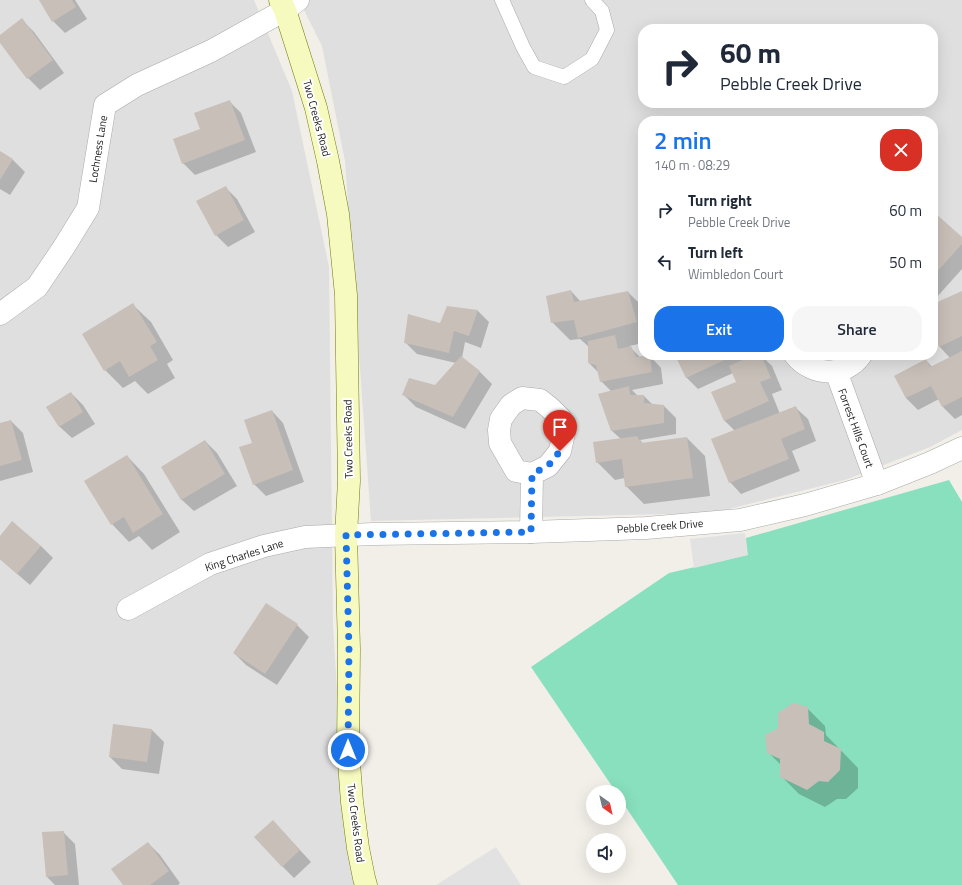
<!DOCTYPE html>
<meta charset="utf-8">
<style>
body{margin:0;font-family:"Titillium Web",sans-serif;background:#f6f6f7;color:#1f2937;height:100vh;display:flex;flex-direction:column;font-size:15px;white-space:nowrap}
*{box-sizing:border-box;margin:0}
p{font-size:13px;color:#747a83}
.icon{flex:none;width:22px;height:22px;fill:none;stroke:currentColor;stroke-width:2;stroke-linecap:round;stroke-linejoin:round}
.map{position:relative;flex:1;overflow:hidden}
.panel{position:absolute;left:638px;top:116px;width:300px;height:244px;display:flex;flex-direction:column;background:#fff;border-radius:16px;box-shadow:0 4px 16px #0002}
.panel>*{flex:none}
.guide{position:absolute;left:638px;top:24px;width:300px;height:84px;border-radius:16px;box-shadow:0 4px 16px #0002;background:#fff;color:#1f2937;overflow:hidden}
.needle{width:26px;rotate:146deg}
.buttons{position:absolute;left:586px;top:785px;display:grid;gap:8px}
.buttons a{display:grid;place-items:center;width:40px;height:40px;border-radius:50%;background:#fff;box-shadow:0 4px 16px #0002;font-size:20px}
.pin{position:absolute;display:grid;place-items:center;width:34px;height:34px;color:#fff;margin:-41px -17px;border-radius:50% 50% 50% 0;rotate:-45deg;box-shadow:0 0 4px #0007}
.pin .icon{rotate:45deg}
.me{position:absolute;width:44px;margin:-22px;rotate:0deg;stroke-linejoin:round;filter:drop-shadow(0 0 3px #0008)}
.turn{display:flex;align-items:center;gap:14px;height:84px;padding:0 16px;font-size:18px}
.turn .icon{width:52px;height:52px;stroke-width:2.5}
.turn b{display:block;font-size:28px;line-height:34px}
.round{display:grid;place-items:center;flex:none;width:42px;height:42px;border-radius:16px;background:#f6f6f7}
.head{display:flex;align-items:center;justify-content:space-between;height:68px;padding:0 16px}
h1{font-size:24px;font-weight:600;line-height:30px;color:#1a73e8}
.action{display:flex;gap:8px;margin-top:auto;padding:8px 16px}
.action a{flex:1;height:46px;border-radius:16px;background:#1a73e8;color:#fff;font-size:16px;font-weight:600;line-height:46px;text-align:center}
.action a+a{background:#f6f6f7;color:#1f2937}
ul{padding:0;list-style:none}
li{display:flex;align-items:center;gap:12px;height:52px;padding:0 16px}
li div{flex:1}
li b{display:block;font-size:15px}
li em{font-style:normal}
.map>svg:first-child{display:block}
</style>
<div class="map">
<svg width="962" height="885" viewBox="0 0 962 885">
<rect width="100%" height="100%" fill="#f2efe9"/>
<g fill="#e0dfdf" fill-rule="evenodd">
<path d="M 0,0 L 254,0 L 292,91 L 329,267 L 333,624 L 346,843 L 359,885 L 0,885 Z"/>
<path d="M 299,0 L 962,0 L 962,430 L 930,447 L 845,480 L 713,513 L 371,521 L 345,161 L 322,46 ZM 643,29 L 933,29 L 933,103 L 643,103 ZM 643,121 L 933,121 L 933,355 L 643,355 Z"/>
</g>
<path fill="#88e0be" d="M 949,480 L 962,502 L 962,885 L 678,885 L 619,797 L 619,792 L 616,792 L 531,667 L 669,573 L 747,555 L 746,538 Z"/>
<g fill="#e2e2e2">
<path d="M 745,533 L 748,555 L 694,568 L 690,539 Z"/>
<path d="M 496,847 L 521,885 L 436,885 Z"/>
</g>
<g fill="#0003">
<path d="M 40,0 L 75,0 L 87,19 L 65,33 L 53,21 Z"/>
<path d="M 22,20 L 34,32 L 64,73 L 40,90 L 28,78 L 0,41 L 0,36 Z"/>
<path d="M 229,101 L 241,113 L 256,152 L 195,175 L 183,163 L 201,130 Z"/>
<path d="M 0,152 L 13,160 L 25,172 L 10,195 L 0,189 Z"/>
<path d="M 225,187 L 237,199 L 255,232 L 228,247 L 216,235 Z"/>
<path d="M 933,216 L 962,239 L 962,269 L 936,298 L 933,295 Z"/>
<path d="M 571,291 L 581,302 L 628,292 L 643,307 L 643,343 L 629,346 L 640,357 L 650,356 L 661,368 L 663,384 L 632,390 L 638,396 L 644,396 L 653,405 L 664,406 L 676,418 L 676,434 L 640,440 L 643,444 L 687,438 L 705,456 L 710,496 L 644,504 L 626,486 L 625,478 L 615,480 L 597,462 L 621,439 L 612,431 L 611,391 L 601,381 L 599,373 L 589,363 L 589,347 L 580,339 L 570,340 L 552,322 Z"/>
<path d="M 962,292 L 962,415 L 955,419 L 943,407 L 939,399 L 918,410 L 906,398 L 895,376 L 926,360 L 932,367 L 950,358 L 940,347 L 936,339 L 933,340 L 933,305 Z"/>
<path d="M 133,305 L 151,322 L 173,360 L 167,364 L 175,378 L 148,394 L 135,381 L 123,388 L 105,370 Z"/>
<path d="M 477,310 L 489,322 L 481,348 L 465,342 L 462,358 L 480,372 L 492,384 L 465,429 L 416,407 L 404,395 L 435,386 L 456,363 L 417,354 L 405,342 L 440,324 Z"/>
<path d="M 676,355 L 744,355 L 746,360 L 757,355 L 761,355 L 772,366 L 782,390 L 772,394 L 780,414 L 796,408 L 808,419 L 816,441 L 792,451 L 800,471 L 741,494 L 730,482 L 735,431 L 724,420 L 737,383 L 733,373 L 698,389 L 686,377 Z"/>
<path d="M 71,393 L 83,405 L 95,424 L 72,438 L 60,427 L 48,407 Z"/>
<path d="M 272,411 L 283,423 L 304,482 L 266,496 L 254,484 L 253,444 Z"/>
<path d="M 11,421 L 23,433 L 33,472 L 0,481 L 0,425 Z"/>
<path d="M 205,441 L 217,453 L 237,486 L 194,511 L 182,500 L 162,467 Z"/>
<path d="M 127,456 L 144,474 L 180,532 L 152,550 L 139,536 L 129,542 L 112,524 Z"/>
<path d="M 0,537 L 41,546 L 53,558 L 30,585 L 0,559 Z"/>
<path d="M 266,605 L 297,625 L 309,637 L 277,685 L 246,665 L 234,653 Z"/>
<path d="M 807,708 L 825,726 L 826,735 L 858,768 L 858,788 L 846,799 L 837,799 L 825,807 L 799,794 L 781,776 L 781,765 L 768,752 L 779,728 Z"/>
<path d="M 152,730 L 164,742 L 159,774 L 122,769 L 110,757 Z"/>
<path d="M 63,832 L 75,844 L 79,885 L 55,885 L 47,877 Z"/>
<path d="M 284,833 L 311,862 L 294,878 L 282,866 Z"/>
<path d="M 148,843 L 160,855 L 180,883 L 178,885 L 124,885 Z"/>
</g>
<g fill="#c7bfb8">
<path d="M 39,0 L 72,0 L 76,7 L 52,22 Z"/>
<path d="M 22,18 L 53,60 L 27,79 L 0,43 L 0,35 Z"/>
<path d="M 230,100 L 245,140 L 182,164 L 173,139 L 200,129 L 194,113 Z"/>
<path d="M 0,151 L 13,159 L 0,180 Z"/>
<path d="M 226,186 L 244,220 L 215,236 L 196,201 Z"/>
<path d="M 935,213 L 962,237 L 962,244 L 933,276 L 933,214 Z"/>
<path d="M 571,290 L 574,302 L 628,291 L 637,322 L 578,338 L 574,320 L 551,323 L 546,296 Z"/>
<path d="M 962,291 L 962,336 L 939,347 L 933,335 L 933,304 Z"/>
<path d="M 133,303 L 157,342 L 150,346 L 158,360 L 129,377 L 120,361 L 104,371 L 82,334 Z"/>
<path d="M 447,306 L 478,310 L 469,336 L 454,331 L 449,353 L 404,343 L 408,314 L 440,323 Z"/>
<path d="M 615,335 L 618,349 L 631,346 L 636,357 L 650,355 L 652,372 L 600,382 L 596,365 L 588,363 L 588,341 Z"/>
<path d="M 962,351 L 962,397 L 942,407 L 931,386 L 906,398 L 894,376 L 926,359 L 930,367 Z"/>
<path d="M 675,355 L 735,355 L 686,378 Z"/>
<path d="M 754,355 L 761,355 L 771,378 L 760,382 L 769,401 L 724,421 L 711,392 L 736,382 L 729,366 Z"/>
<path d="M 461,356 L 480,371 L 453,417 L 402,395 L 409,378 L 435,385 Z"/>
<path d="M 629,386 L 630,395 L 644,395 L 644,403 L 664,405 L 664,423 L 611,431 L 598,394 Z"/>
<path d="M 71,392 L 83,412 L 59,427 L 46,407 Z"/>
<path d="M 796,406 L 805,429 L 781,439 L 789,459 L 729,483 L 711,439 Z"/>
<path d="M 272,410 L 293,470 L 253,485 L 239,447 L 252,443 L 244,420 Z"/>
<path d="M 11,420 L 22,460 L 0,466 L 0,423 Z"/>
<path d="M 637,436 L 641,443 L 687,437 L 693,478 L 625,487 L 622,459 L 596,463 L 593,442 Z"/>
<path d="M 205,440 L 225,474 L 181,500 L 161,467 Z"/>
<path d="M 127,455 L 163,514 L 133,533 L 124,517 L 111,525 L 84,481 Z"/>
<path d="M 12,521 L 41,546 L 17,574 L 0,559 L 0,536 Z"/>
<path d="M 266,603 L 298,624 L 265,674 L 233,653 Z"/>
<path d="M 793,703 L 808,707 L 809,724 L 824,732 L 824,741 L 841,749 L 840,770 L 828,782 L 819,781 L 807,790 L 780,777 L 780,759 L 767,753 L 765,735 L 778,728 L 778,713 Z"/>
<path d="M 113,724 L 152,729 L 147,762 L 109,757 Z"/>
<path d="M 273,820 L 300,850 L 282,867 L 254,837 Z"/>
<path d="M 64,831 L 68,875 L 46,877 L 42,832 Z"/>
<path d="M 148,842 L 169,871 L 150,885 L 123,885 L 111,869 Z"/>
</g>
<g fill="none" stroke-linecap="round" stroke-linejoin="round">
<defs>
<path id="lane" d="M 502,0 L 523,47 L 534,67 L 564,77 L 592,59 L 607,30 L 602,11 L 592,0"/>
<g id="street">
<path d="M 0,314 L 37,287 L 64,247 L 88,208 L 105,105 L 137,85 L 211,51 L 285,10 L 298,0"/>
<path d="M 795,355 C 812,376 845,378 861,355"/>
<path d="M 836,371 L 877,484"/>
<path d="M 531,532 L 532,474 L 516,471 L 500,443 L 499,430 L 501,419 L 511,405 L 522,398 L 540,400 L 550,408 L 561,419 L 564,433 L 560,451 L 548,466 L 532,474"/>
<path d="M 128,609 L 210,564 L 264,546 L 305,537 L 373,534 L 531,532 L 646,528 L 740,520 L 805,505 L 877,484 L 930,463 L 962,448"/>
</g>
<path id="secondary" d="M 280,0 L 285,10 L 316,108 L 328,161 L 338,214 L 346,295 L 349,481 L 346,535 L 349,649 L 348,750 L 352,802 L 358,848 L 364,878 L 366,885"/>
</defs>
<use href="#lane" stroke="#a9a9a9" stroke-width="15"/>
<use href="#street" stroke="#a9a9a9" stroke-width="23"/>
<use href="#secondary" stroke="#707d05" stroke-width="23"/>
<use href="#lane" stroke="#fff" stroke-width="14"/>
<use href="#street" stroke="#fff" stroke-width="22"/>
<use href="#secondary" stroke="#f7fabf" stroke-width="22"/>
</g>
<g fill="none" stroke-linecap="round" stroke-linejoin="round">
<path stroke="#1a73e8" stroke-width="7" stroke-dasharray="0 12.6" d="M 348,750 L 349,649 L 346,535 L 531,532 L 532,474 L 548,466 L 560,451"/>
</g>
<g text-anchor="middle" dominant-baseline="central" stroke-width="4" stroke-linejoin="round" paint-order="stroke">
<g font-size="11" fill="#222" stroke="#fff">
<text transform="translate(317 118) rotate(75)">Two Creeks Road</text>
<text transform="translate(98 149) rotate(-81)">Lochness Lane</text>
<text transform="translate(856 428) rotate(70)">Forrest Hills Court</text>
<text transform="translate(348 439) rotate(-91)">Two Creeks Road</text>
<text transform="translate(660 526) rotate(-4)">Pebble Creek Drive</text>
<text transform="translate(244 555) rotate(-18)">King Charles Lane</text>
<text transform="translate(356 823) rotate(83)">Two Creeks Road</text>
</g>
</g>
</svg>
<div class="buttons">
<a><svg class="needle" viewBox="-14 -14 28 28"><path d="M0-13l5 13h-10z" fill="#e53935"/><path d="M0 13l5-13h-10z" fill="#747a83"/></svg></a>
<a><svg class="icon" aria-label="sound" viewBox="0 0 24 24"><path d="M4 9h4l5-4v14l-5-4H4zM17 9q2 3 0 6"/></svg></a>
</div>
<div class="pin" style="left:560px;top:451px;background:#d93025"><svg class="icon" aria-label="arrive" viewBox="0 0 24 24"><path d="M6 21V4h12l-3 4 3 4H6"/></svg></div>
<svg class="me" style="left:348px;top:750px" viewBox="-20 -20 40 40"><circle r="17" fill="#1a73e8" stroke="#fff" stroke-width="3"/><path d="M0-11L8 9 0 5-8 9z" fill="#fff"/></svg>
<div class="guide">
<div class="turn"><svg class="icon" aria-label="right" viewBox="0 0 24 24"><path d="M7 20v-9h11M14 6l5 5-5 5"/></svg><div><b>60 m</b>Pebble Creek Drive</div></div>
</div>
<section class="panel">
<div class="head"><div><h1>2 min</h1><p>140 m · 08:29</p></div><a class="round" style="background:#d93025;color:#fff"><svg class="icon" aria-label="close" viewBox="0 0 24 24"><path d="M6 6l12 12M18 6L6 18"/></svg></a></div>
<ul>
<li><svg class="icon" aria-label="right" viewBox="0 0 24 24"><path d="M7 20v-9h11M14 6l5 5-5 5"/></svg><div><b>Turn right</b><p>Pebble Creek Drive</p></div><em>60 m</em></li>
<li><svg class="icon" aria-label="left" viewBox="0 0 24 24"><path d="M17 20v-9H6M10 6l-5 5 5 5"/></svg><div><b>Turn left</b><p>Wimbledon Court</p></div><em>50 m</em></li>
</ul>
<div class="action"><a>Exit</a><a>Share</a></div>
</section>
</div>
